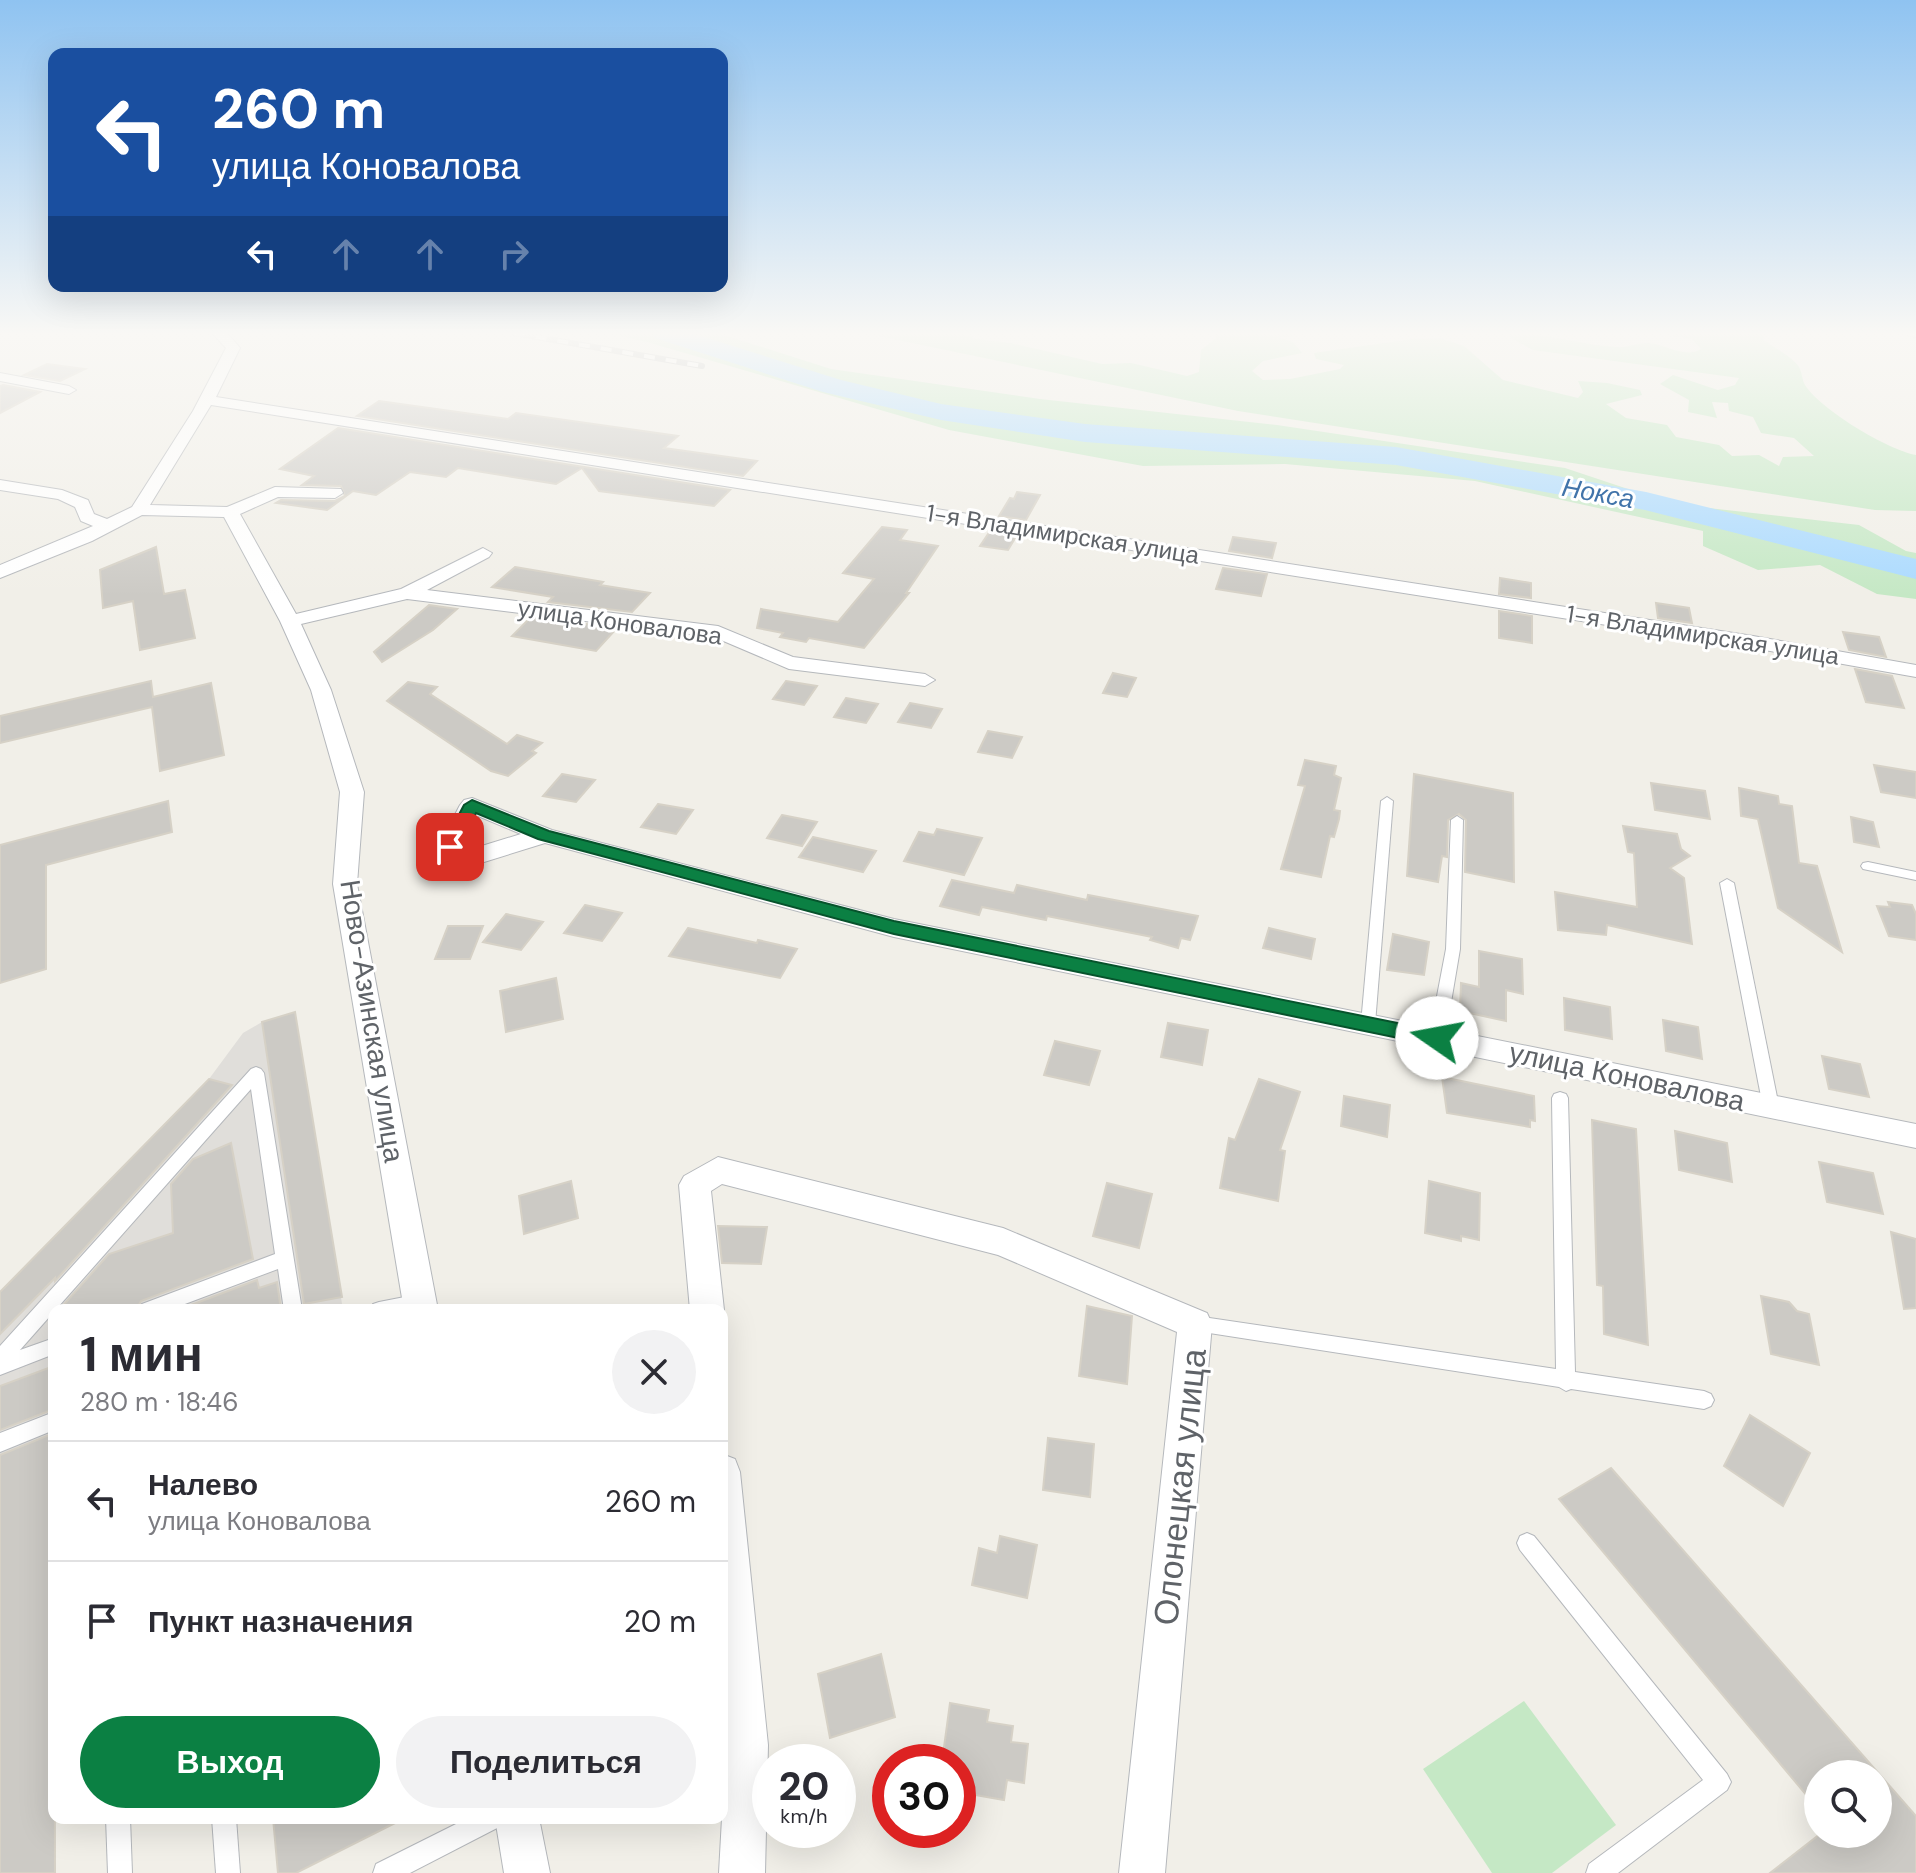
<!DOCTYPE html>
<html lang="ru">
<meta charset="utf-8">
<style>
body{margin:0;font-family:"DM Sans",sans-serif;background:#f2f2f3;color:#2b2b33;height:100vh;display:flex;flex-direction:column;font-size:30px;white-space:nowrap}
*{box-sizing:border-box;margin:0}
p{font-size:26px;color:#7c7c81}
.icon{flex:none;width:44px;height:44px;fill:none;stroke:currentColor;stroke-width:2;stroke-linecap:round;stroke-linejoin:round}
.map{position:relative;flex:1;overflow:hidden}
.side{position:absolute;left:48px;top:1304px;width:680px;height:520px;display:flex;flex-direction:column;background:#fff;border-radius:16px;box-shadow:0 8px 32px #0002}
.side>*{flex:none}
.top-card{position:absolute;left:48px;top:48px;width:680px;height:244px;border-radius:16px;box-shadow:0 8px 32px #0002;background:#1a4fa0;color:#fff;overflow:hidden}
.controls{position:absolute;left:1804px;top:1760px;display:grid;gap:16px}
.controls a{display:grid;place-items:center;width:88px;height:88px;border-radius:50%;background:#fff;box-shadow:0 8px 32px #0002;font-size:40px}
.speed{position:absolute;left:752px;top:1744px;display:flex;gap:16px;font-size:40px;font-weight:700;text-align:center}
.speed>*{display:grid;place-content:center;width:104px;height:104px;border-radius:50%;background:#fff;box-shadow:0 8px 32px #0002;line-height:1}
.speed small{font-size:20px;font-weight:400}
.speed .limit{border:12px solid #d22;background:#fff;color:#111}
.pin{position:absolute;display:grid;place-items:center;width:68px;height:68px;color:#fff;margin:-34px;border-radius:16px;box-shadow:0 4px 12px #0006}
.me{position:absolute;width:88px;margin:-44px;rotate:282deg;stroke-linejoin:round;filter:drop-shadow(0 0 6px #0008)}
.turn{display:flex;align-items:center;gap:28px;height:168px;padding:0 32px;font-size:36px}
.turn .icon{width:104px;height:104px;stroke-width:2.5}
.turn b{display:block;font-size:56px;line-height:68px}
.lanes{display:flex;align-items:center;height:76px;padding:0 32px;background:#0003;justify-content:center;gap:40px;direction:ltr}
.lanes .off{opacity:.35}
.round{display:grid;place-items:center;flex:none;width:84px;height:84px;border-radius:42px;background:#f2f2f3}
.summary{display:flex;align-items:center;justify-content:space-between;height:136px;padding:0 32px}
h1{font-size:48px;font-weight:700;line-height:60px}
.primary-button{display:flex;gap:16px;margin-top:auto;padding:16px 32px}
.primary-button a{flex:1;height:92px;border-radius:48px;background:#0b8043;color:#fff;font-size:32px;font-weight:700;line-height:92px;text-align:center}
.primary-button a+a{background:#f2f2f3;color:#2b2b33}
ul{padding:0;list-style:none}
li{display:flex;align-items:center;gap:24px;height:120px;padding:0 32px;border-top:2px solid #e1e1e2}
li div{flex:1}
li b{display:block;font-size:30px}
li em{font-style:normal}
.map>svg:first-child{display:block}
</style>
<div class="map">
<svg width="1916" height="1873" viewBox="0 0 1916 1873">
<rect width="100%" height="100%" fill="#f1efe8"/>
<path fill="#e0deda" d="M 295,1012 L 343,1310 L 54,1310 L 54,1480 L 0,1504 L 0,1292 L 209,1079 L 243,1033 L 262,1022 Z"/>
<g fill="#c5e8c5">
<path d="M 607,333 L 718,333 L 831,369 L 1040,399 L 1277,425 L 1565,468 L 1673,504 L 1859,525 L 1906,551 L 1916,553 L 1916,599 L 1877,594 L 1820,565 L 1758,570 L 1703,546 L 1703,531 L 1475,481 L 1285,464 L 1143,466 L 949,430 L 647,342 Z"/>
<path d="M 864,333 L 962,333 L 976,339 L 1010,343 L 1102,364 L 1131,363 L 1187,376 L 1199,372 L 1201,350 L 1216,338 L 1215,333 L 1293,333 L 1296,336 L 1278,337 L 1293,342 L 1302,353 L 1263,361 L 1252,371 L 1263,380 L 1290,379 L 1340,369 L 1344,365 L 1316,359 L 1314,353 L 1412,339 L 1440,338 L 1464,346 L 1503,380 L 1578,398 L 1583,392 L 1578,381 L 1607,383 L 1640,390 L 1642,395 L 1606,404 L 1626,418 L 1667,425 L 1676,437 L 1719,445 L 1732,456 L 1759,455 L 1779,466 L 1783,457 L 1814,456 L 1794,438 L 1761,433 L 1753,417 L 1729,411 L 1728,403 L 1712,402 L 1717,418 L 1688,412 L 1689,400 L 1660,384 L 1673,375 L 1718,390 L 1735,385 L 1739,378 L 1533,350 L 1509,337 L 1512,333 C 1548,333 1581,345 1617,347 C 1627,348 1637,343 1648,343 C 1666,344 1684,359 1701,349 L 1692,339 L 1665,335 L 1763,333 L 1764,340 C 1774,348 1792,356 1799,367 C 1802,372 1802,380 1805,385 C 1821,410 1888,450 1916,455 L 1916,511 L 1875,510 L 1238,411 Z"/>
<path d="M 1524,1701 L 1616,1825 L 1552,1873 L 1492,1873 L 1423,1769 Z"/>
</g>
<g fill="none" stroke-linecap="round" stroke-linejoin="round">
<path fill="#aadaff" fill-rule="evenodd" d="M 652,333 L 691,333 L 841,380 L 941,404 L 1085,424 L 1396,447 L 1646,492 L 1916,559 L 1916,579 L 1645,510 L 1396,465 L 1085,442 L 941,420 L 823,392 L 655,338 Z"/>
</g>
<g fill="#cccac5" stroke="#d6d1c6" stroke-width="2">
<path d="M 47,364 L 85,369 L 60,381 L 24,375 Z"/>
<path d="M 3,385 L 40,392 L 0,413 L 0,386 Z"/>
<path d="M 379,401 L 508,419 L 516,413 L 678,436 L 664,448 L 757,461 L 743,476 L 357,416 Z"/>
<path d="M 338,428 L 730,490 L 714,506 L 599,491 L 582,468 L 556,484 L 458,468 L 446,477 L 410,472 L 376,495 L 353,491 L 327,510 L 276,503 L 281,500 L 335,501 L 345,496 L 341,486 L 302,485 L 314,476 L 280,469 Z"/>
<path d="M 1017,492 L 1040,495 L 1026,520 L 999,516 L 1010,498 L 1014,499 Z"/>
<path d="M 882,527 L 907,530 L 900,540 L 938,546 L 906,593 L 909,593 L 864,648 L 809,638 L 806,642 L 780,637 L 783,633 L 757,628 L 761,609 L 838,622 L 874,579 L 843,573 Z"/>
<path d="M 990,531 L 1017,535 L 1008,550 L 980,546 Z"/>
<path d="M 1233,537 L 1276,543 L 1272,558 L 1229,551 Z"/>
<path d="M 156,547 L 164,594 L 185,590 L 195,638 L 140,650 L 133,601 L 103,608 L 100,570 Z"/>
<path d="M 515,567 L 603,582 L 600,585 L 650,593 L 632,612 L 548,602 L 553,597 L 492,587 Z"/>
<path d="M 1223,568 L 1267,574 L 1261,596 L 1216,589 Z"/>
<path d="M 1500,578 L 1531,583 L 1531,598 L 1499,594 Z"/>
<path d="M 1656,603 L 1689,608 L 1692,623 L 1658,618 Z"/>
<path d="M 429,605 L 457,609 L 433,630 L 382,662 L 374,652 Z"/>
<path d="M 1499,611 L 1532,616 L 1532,643 L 1499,638 Z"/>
<path d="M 531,617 L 617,628 L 596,651 L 512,636 Z"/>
<path d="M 1843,632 L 1879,637 L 1886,657 L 1849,650 Z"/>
<path d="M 1855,669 L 1892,676 L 1904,708 L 1866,702 Z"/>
<path d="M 1113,673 L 1136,678 L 1127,697 L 1103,693 Z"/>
<path d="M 151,681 L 153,697 L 211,683 L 224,755 L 160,771 L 152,707 L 0,743 L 0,716 Z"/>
<path d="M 786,681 L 817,686 L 804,705 L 773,699 Z"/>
<path d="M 408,682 L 437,687 L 430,694 L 507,744 L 517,735 L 542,743 L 532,751 L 536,753 L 508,776 L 491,771 L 387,701 Z"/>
<path d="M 846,698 L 878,704 L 866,723 L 834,717 Z"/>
<path d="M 910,703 L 942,709 L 931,728 L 898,722 Z"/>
<path d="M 988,731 L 1022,737 L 1012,758 L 978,752 Z"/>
<path d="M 1305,760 L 1336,766 L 1334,775 L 1341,778 L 1334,810 L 1340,811 L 1339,819 L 1334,837 L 1330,836 L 1321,877 L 1281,869 L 1305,786 L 1298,785 Z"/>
<path d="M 1874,765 L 1916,772 L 1916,798 L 1881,792 Z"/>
<path d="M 562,774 L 595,780 L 576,802 L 543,796 Z"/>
<path d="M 1414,774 L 1513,793 L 1514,882 L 1465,872 L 1466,820 L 1459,814 L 1448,820 L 1447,857 L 1442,856 L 1438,882 L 1407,876 Z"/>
<path d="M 1651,783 L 1705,791 L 1710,819 L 1655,810 Z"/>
<path d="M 1739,788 L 1778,796 L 1779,804 L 1792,806 L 1799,863 L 1817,866 L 1842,952 L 1778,908 L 1758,819 L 1741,816 Z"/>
<path d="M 168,801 L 172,832 L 46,865 L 46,969 L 0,983 L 0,845 Z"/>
<path d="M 658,804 L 693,810 L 676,834 L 641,827 Z"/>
<path d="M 782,815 L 817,822 L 802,846 L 767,838 Z"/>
<path d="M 1851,817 L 1873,822 L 1879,847 L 1854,842 Z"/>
<path d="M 1623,826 L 1677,834 L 1681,849 L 1690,856 L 1670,868 L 1684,878 L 1692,944 L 1607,925 L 1606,935 L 1558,930 L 1555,892 L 1637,907 L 1634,853 L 1628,852 Z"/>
<path d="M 937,829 L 982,838 L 964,875 L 904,861 L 919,832 L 934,835 Z"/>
<path d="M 813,837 L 876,851 L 863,872 L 799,857 Z"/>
<path d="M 952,880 L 1014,893 L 1017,885 L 1087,900 L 1088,895 L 1198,916 L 1190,940 L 1181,938 L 1178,948 L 1150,940 L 1152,937 L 1047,916 L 1046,920 L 982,907 L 979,915 L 940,906 Z"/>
<path d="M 1888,902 L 1912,905 L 1916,914 L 1916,940 L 1889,936 L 1877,906 L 1890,907 Z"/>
<path d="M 585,905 L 622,913 L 602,941 L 564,933 Z"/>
<path d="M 506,914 L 543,922 L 521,950 L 483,942 Z"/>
<path d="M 448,926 L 483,926 L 470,959 L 435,959 Z"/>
<path d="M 688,928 L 757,943 L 758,940 L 797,949 L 780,978 L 669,956 Z"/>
<path d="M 1269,928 L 1315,939 L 1311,959 L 1263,948 Z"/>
<path d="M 1393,934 L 1429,942 L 1424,975 L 1387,970 Z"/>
<path d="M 1479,951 L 1522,959 L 1523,994 L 1506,990 L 1506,1021 L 1460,1011 L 1461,983 L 1479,987 Z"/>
<path d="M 556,978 L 563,1019 L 506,1032 L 500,991 Z"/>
<path d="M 1564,998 L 1610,1007 L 1612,1039 L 1565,1030 Z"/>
<path d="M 295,1012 L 342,1297 L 304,1304 L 262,1022 Z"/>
<path d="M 1663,1020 L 1698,1027 L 1702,1059 L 1666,1051 Z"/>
<path d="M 1168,1023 L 1208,1030 L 1202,1065 L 1161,1057 Z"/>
<path d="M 1055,1041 L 1100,1051 L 1089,1085 L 1044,1075 Z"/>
<path d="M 1822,1056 L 1860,1064 L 1869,1097 L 1829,1089 Z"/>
<path d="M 1442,1077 L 1534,1096 L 1535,1121 L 1530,1120 L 1530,1127 L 1447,1113 Z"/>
<path d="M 209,1079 L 232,1085 L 55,1281 L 55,1278 L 0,1334 L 0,1292 Z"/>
<path d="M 1259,1079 L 1300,1092 L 1280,1150 L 1285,1151 L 1278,1201 L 1220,1188 L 1229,1138 L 1235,1140 Z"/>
<path d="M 1344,1096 L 1390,1105 L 1387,1137 L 1341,1126 Z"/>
<path d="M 1592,1120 L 1636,1129 L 1648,1345 L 1604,1334 L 1603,1286 L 1597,1285 Z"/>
<path d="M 1675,1131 L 1727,1143 L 1732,1182 L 1679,1170 Z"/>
<path d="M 231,1143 L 253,1259 L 141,1301 L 136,1310 L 59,1310 L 109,1254 L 173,1233 L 171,1184 L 193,1159 Z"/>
<path d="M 1819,1162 L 1873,1173 L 1883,1214 L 1827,1202 Z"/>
<path d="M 571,1181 L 578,1218 L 524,1234 L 519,1196 Z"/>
<path d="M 1429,1181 L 1480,1193 L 1479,1240 L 1461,1236 L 1461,1241 L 1425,1233 Z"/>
<path d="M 1107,1183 L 1152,1194 L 1139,1248 L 1093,1236 Z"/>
<path d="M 718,1226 L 767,1227 L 761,1264 L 722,1263 Z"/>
<path d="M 1891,1232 L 1916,1239 L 1916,1308 L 1904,1309 Z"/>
<path d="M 257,1280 L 259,1288 L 277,1282 L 281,1310 L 178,1310 Z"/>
<path d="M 1761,1296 L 1789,1302 L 1797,1311 L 1809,1314 L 1819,1365 L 1771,1354 Z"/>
<path d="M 1087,1306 L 1132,1316 L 1127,1384 L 1079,1376 Z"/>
<path d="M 54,1366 L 54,1409 L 0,1430 L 0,1386 Z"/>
<path d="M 1750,1415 L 1810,1453 L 1783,1506 L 1724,1466 Z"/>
<path d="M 54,1433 L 55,1873 L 0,1873 L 0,1455 Z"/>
<path d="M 1048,1438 L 1094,1444 L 1090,1497 L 1043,1490 Z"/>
<path d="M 1611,1468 L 1916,1816 L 1916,1873 L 1770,1873 L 1820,1834 L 1878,1834 L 1878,1774 L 1818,1774 L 1818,1809 L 1559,1499 Z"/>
<path d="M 1000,1536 L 1037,1545 L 1027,1598 L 972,1585 L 979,1548 L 997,1553 Z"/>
<path d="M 881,1654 L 895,1717 L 830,1738 L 818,1674 Z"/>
<path d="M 950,1703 L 989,1710 L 987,1722 L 1013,1726 L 1011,1742 L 1028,1744 L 1024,1783 L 1007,1780 L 1004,1800 L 958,1792 L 958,1762 L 942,1762 Z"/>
<path d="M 273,1818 L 405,1818 L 296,1873 L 278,1873 Z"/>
</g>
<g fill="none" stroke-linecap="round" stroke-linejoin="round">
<defs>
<g id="service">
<path d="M 1898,333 L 1916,333 L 1916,337 Z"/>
<path d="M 1387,797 L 1393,801 L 1375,1024 L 1373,1028 L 1363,1028 L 1361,1024 L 1381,801 Z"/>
<path d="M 1457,816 L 1463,820 L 1460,949 L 1445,1038 L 1442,1042 L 1432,1042 L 1429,1038 L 1446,949 L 1451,820 Z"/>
<path d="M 1868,862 L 1916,872 L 1916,880 L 1863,869 L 1861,866 L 1863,863 Z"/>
<path d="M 1727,879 L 1734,883 L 1779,1107 L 1777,1111 L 1771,1113 L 1765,1111 L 1763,1107 L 1720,883 Z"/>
<path d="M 256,1067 L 261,1069 L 264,1073 L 302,1310 L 284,1310 L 278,1269 L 169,1310 L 139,1310 L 142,1304 L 275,1254 L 251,1089 L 20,1350 L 54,1338 L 54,1354 L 0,1375 L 0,1346 L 251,1069 Z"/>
<path d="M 1560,1092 L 1566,1094 L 1568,1098 L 1575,1372 L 1704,1391 L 1711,1394 L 1714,1400 L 1711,1406 L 1704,1409 L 1571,1389 L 1566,1391 L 1559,1387 L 1190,1330 L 1187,1324 L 1190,1318 L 1196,1316 L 1556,1369 L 1552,1098 L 1554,1094 Z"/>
<path d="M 420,1294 L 426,1296 L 429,1302 L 426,1308 L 420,1310 L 370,1310 L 373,1304 L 379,1302 Z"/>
<path d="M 54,1412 L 54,1430 L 0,1452 L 0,1433 Z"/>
<path d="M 1527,1533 L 1534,1536 L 1727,1774 L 1731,1782 L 1727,1790 L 1618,1873 L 1586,1873 L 1589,1864 L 1703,1780 L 1520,1550 L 1517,1543 L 1520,1536 Z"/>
<path d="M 106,1818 L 130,1818 L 132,1873 L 108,1873 Z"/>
<path d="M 212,1818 L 236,1818 L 240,1873 L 216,1873 Z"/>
<path d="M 468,1818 L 505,1818 L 501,1826 L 410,1873 L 373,1873 L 376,1864 Z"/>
</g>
<g id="minor">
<path d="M 212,333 L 227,333 L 240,348 L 216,397 L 1753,636 L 1916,665 L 1916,677 L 1753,648 L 211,405 L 150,505 L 227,507 L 275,487 L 341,489 L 343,493 L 335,498 L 278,497 L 240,514 L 296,614 L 401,589 L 483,548 L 492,553 L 489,557 L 427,590 L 718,626 L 793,657 L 925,674 L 935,680 L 925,686 L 789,669 L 714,637 L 407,599 L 301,624 L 331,690 L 364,792 L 357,884 L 438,1310 L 404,1310 L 333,884 L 340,792 L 311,690 L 280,621 L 224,517 L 142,515 L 92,541 L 0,578 L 0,565 L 93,526 L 81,521 L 75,507 L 58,499 L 0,490 L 0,480 L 62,490 L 88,500 L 94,514 L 107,519 L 132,507 L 193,411 L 226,348 Z"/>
<path d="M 0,373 L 69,386 L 76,390 L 69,394 L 0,381 Z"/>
<path d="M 472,798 L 552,830 L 894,919 L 1916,1124 L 1916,1148 L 894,937 L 545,843 L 439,876 L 430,874 L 427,868 L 460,805 L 464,800 ZM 478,816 L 521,834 L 459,853 Z"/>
<path d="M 718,1157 L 1003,1228 L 1207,1313 L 1212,1324 L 1165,1873 L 1119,1873 L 1177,1332 L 998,1255 L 722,1184 L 711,1191 L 724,1310 L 722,1314 L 722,1310 L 690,1310 L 679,1185 L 684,1176 Z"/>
<path d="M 722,1454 L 735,1459 L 740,1472 L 768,1745 L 765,1873 L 719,1873 L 726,1745 L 722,1699 Z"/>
<path d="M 495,1818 L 539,1818 L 550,1873 L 504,1873 Z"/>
</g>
</defs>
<use href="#service" stroke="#b5b8bc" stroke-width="2"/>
<use href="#minor" stroke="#b5b8bc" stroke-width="2"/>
<use href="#service" fill="#fff" fill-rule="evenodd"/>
<use href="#minor" fill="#fff" fill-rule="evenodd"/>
<defs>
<path id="rail" d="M 514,333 L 702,366"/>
</defs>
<use href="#rail" stroke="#b6b7b8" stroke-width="6"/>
<use href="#rail" stroke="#fff" stroke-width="4" stroke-dasharray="11" stroke-linecap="butt"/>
</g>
<linearGradient id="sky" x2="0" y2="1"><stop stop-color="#8fc3f1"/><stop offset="0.56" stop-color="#f9f8f5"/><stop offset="1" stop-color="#f9f8f5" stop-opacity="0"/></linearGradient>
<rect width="1916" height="596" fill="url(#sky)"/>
<path fill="#0b8043" stroke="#07532c" stroke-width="2" d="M 472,800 L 549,831 L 894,921 L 1437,1031 L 1444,1033 L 1447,1038 L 1444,1044 L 1437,1046 L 894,934 L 538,839 L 476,813 L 456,851 L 444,851 L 442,847 L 464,805 Z"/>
<g text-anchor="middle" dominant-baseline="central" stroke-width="6" stroke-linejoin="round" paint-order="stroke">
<g font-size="24" fill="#5f6368" stroke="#fff">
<text transform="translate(1063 534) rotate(9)">1-я Владимирская улица</text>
<text transform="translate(620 622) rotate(8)">улица Коновалова</text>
<text transform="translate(1703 635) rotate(9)">1-я Владимирская улица</text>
</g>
<g font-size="26" font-style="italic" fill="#4174aa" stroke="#fff">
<text transform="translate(1598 493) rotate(10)">Нокса</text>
</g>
<g font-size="28" fill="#5f6368" stroke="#fff">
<text transform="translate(372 1021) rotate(81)">Ново-Азинская улица</text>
<text transform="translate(1627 1077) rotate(12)">улица Коновалова</text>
</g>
<g font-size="34" fill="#5f6368" stroke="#fff">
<text transform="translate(1180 1487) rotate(-84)">Олонецкая улица</text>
</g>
</g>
</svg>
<div class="controls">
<a><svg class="icon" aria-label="search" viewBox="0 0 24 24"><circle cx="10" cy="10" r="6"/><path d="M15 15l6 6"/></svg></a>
</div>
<div class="speed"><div>20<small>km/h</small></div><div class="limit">30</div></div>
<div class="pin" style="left:450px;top:847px;background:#d93025"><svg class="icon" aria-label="arrive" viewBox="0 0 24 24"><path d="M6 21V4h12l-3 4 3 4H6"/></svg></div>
<svg class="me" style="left:1437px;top:1038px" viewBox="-20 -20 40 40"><circle r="19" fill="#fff"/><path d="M0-13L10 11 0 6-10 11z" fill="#0b8043"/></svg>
<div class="top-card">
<div class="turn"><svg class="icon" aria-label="left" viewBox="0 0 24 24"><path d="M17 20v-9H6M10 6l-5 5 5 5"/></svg><div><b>260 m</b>улица Коновалова</div></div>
<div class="lanes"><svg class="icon" aria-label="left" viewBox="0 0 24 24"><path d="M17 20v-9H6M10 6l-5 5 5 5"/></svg><svg class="icon off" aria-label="ahead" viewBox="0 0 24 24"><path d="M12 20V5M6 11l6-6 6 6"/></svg><svg class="icon off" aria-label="ahead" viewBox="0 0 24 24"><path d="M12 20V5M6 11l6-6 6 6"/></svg><svg class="icon off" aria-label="right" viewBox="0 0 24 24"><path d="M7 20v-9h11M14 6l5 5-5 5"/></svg></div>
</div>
<section class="side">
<div class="summary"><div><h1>1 мин</h1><p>280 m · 18:46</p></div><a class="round"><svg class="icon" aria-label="close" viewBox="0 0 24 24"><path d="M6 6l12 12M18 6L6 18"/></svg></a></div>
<ul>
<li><svg class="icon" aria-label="left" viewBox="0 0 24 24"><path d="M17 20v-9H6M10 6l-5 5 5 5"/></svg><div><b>Налево</b><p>улица Коновалова</p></div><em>260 m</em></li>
<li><svg class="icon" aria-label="arrive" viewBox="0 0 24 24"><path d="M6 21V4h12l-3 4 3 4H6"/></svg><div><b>Пункт назначения</b></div><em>20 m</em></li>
</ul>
<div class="primary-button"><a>Выход</a><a>Поделиться</a></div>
</section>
</div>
